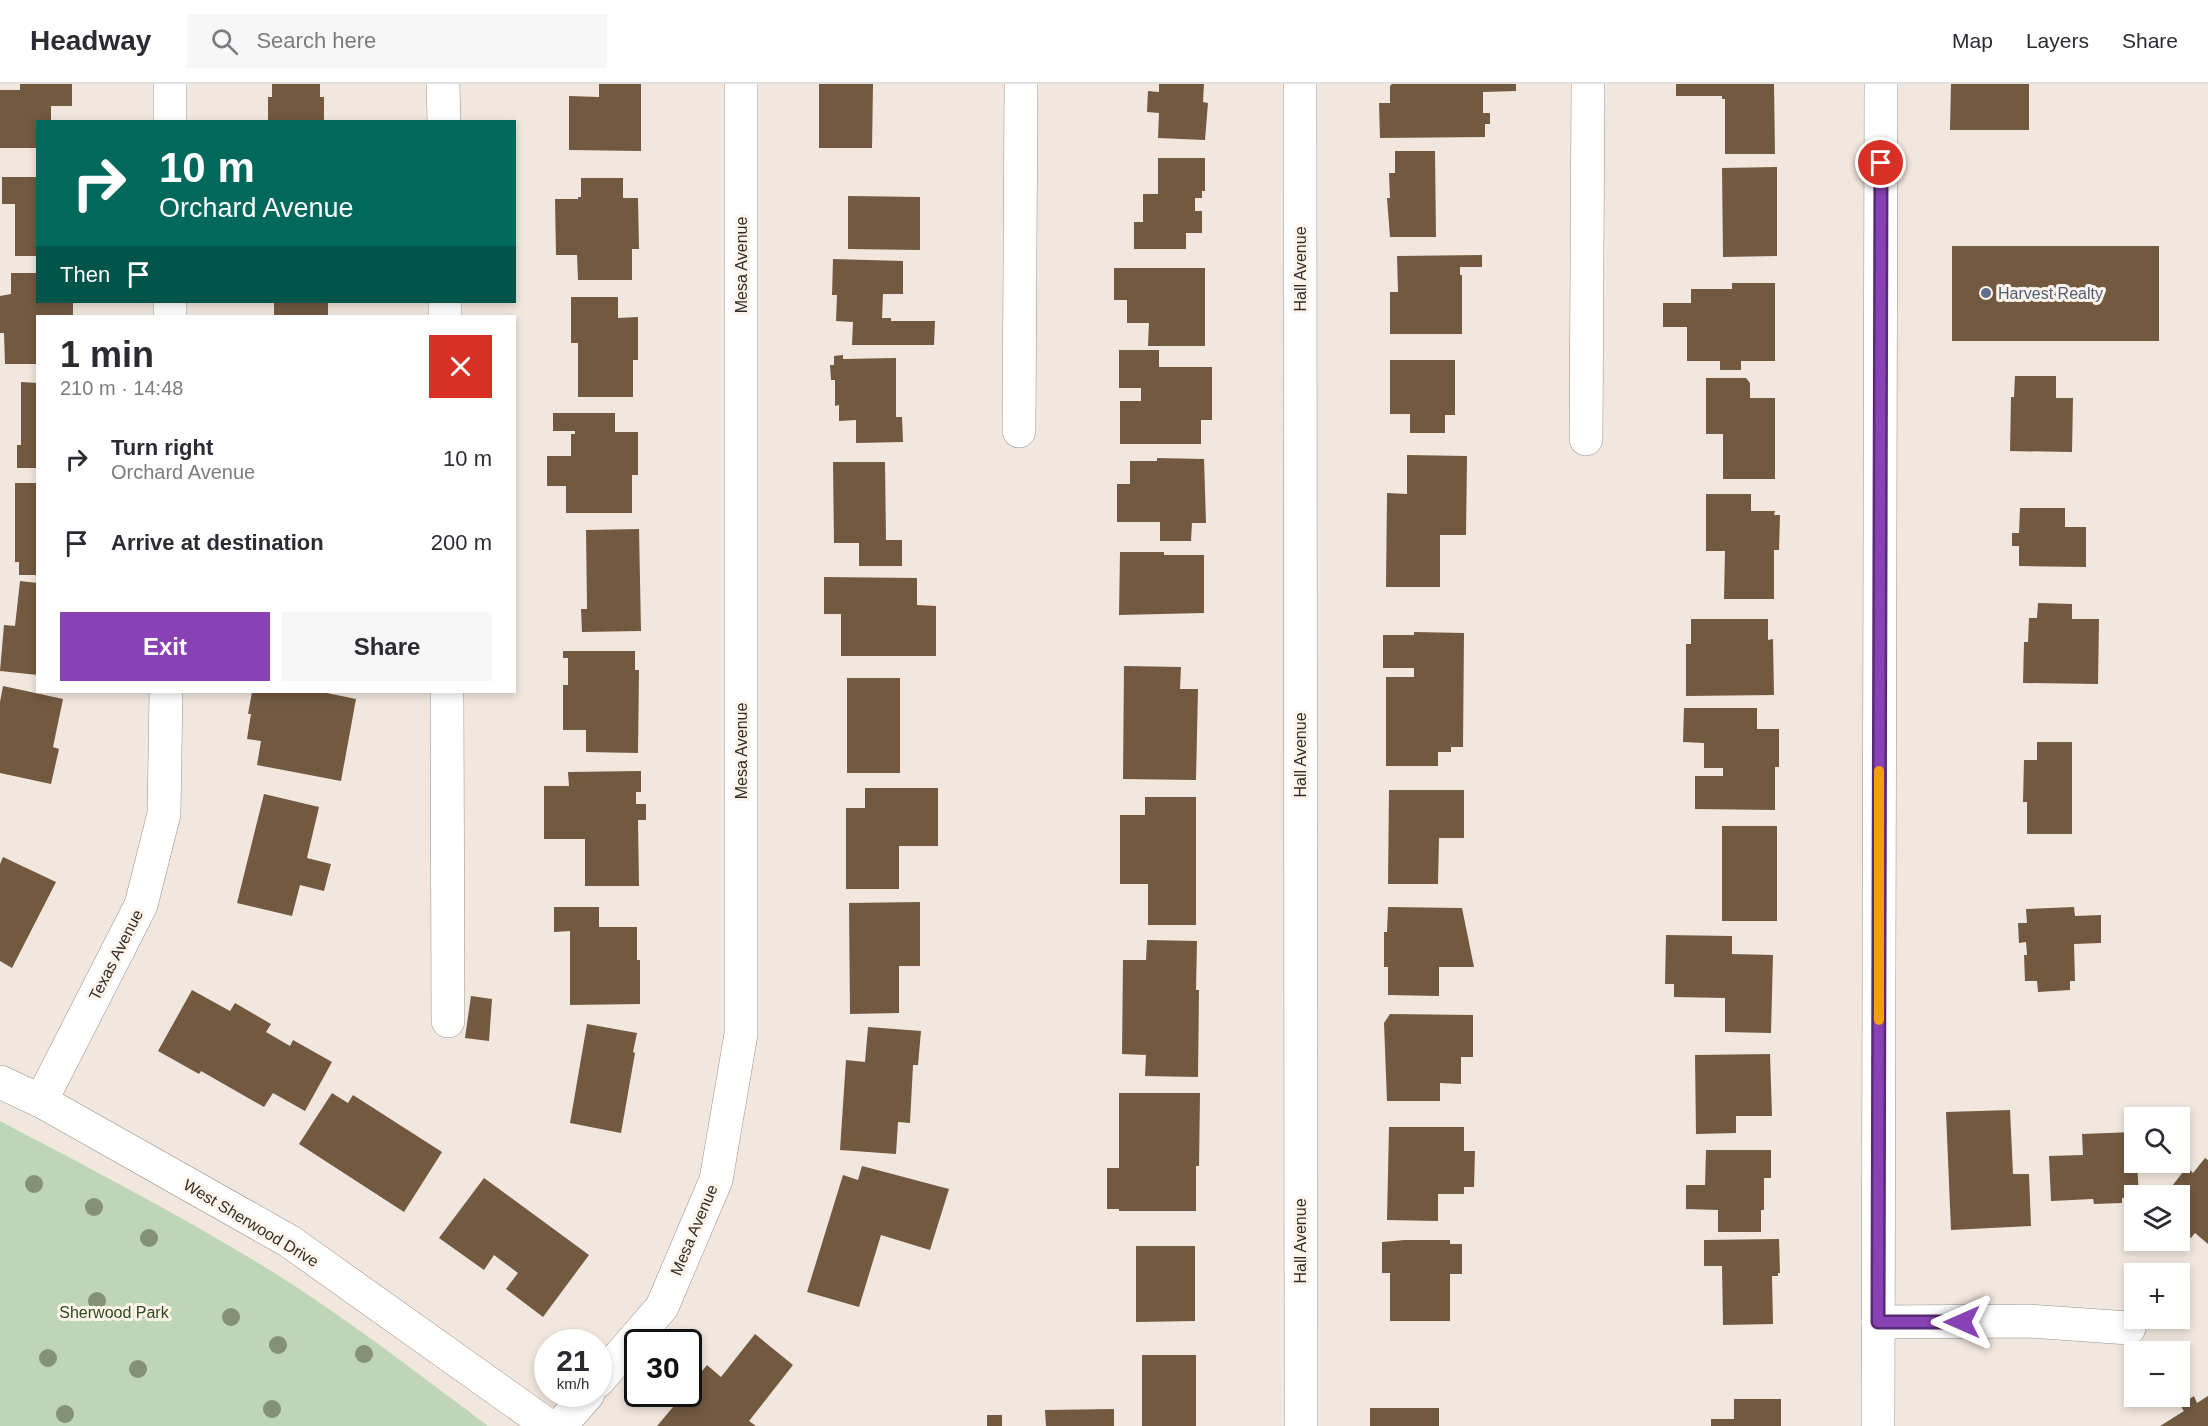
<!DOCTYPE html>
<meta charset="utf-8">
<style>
body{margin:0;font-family:Arial,sans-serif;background:#f7f7f7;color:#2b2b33;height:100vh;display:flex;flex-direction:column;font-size:22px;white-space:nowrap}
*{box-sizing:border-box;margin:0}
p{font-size:20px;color:#7c7c81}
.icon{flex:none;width:33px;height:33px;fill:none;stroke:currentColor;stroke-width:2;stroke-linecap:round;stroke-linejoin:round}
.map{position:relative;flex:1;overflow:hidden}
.panel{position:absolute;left:36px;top:231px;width:480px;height:378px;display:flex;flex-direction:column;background:#fff;border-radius:0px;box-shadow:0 3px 9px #0003}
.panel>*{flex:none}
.top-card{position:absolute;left:36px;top:36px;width:480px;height:183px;border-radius:0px;box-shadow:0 3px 9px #0003;background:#00695c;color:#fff;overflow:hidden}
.fabs{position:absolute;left:2124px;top:1023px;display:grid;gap:12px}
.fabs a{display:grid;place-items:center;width:66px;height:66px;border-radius:0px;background:#fff;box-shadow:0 3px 9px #0003;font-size:30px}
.speed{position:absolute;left:534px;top:1245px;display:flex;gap:12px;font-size:30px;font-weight:700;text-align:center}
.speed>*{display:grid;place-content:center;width:78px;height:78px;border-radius:50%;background:#fff;box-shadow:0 3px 9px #0003;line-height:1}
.speed small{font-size:15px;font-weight:400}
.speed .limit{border:3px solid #111;border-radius:9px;background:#fff;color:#111}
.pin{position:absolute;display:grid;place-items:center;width:51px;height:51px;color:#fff;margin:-26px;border:3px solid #fff;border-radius:50%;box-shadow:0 2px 6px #0007}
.me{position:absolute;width:66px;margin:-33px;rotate:270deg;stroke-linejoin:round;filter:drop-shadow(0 0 4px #0008)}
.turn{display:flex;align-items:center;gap:21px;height:126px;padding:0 24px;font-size:27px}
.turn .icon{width:78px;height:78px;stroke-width:2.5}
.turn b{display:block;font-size:42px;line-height:51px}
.then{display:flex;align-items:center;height:57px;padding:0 24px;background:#0003;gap:12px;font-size:22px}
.round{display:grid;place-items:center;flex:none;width:63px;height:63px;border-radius:0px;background:#f7f7f7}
.head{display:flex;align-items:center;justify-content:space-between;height:102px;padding:0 24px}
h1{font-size:36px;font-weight:800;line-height:45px}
.button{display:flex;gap:12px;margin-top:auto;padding:12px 24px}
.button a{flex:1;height:69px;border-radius:0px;background:#8942b5;color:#fff;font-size:24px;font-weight:800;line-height:69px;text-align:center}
.button a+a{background:#f7f7f7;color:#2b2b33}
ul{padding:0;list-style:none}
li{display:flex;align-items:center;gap:18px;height:84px;padding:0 24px}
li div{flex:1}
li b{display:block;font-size:22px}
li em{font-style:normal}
header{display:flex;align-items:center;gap:36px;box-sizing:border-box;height:84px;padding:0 30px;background:#fff;border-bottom:2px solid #e1e1e2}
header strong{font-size:28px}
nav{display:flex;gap:33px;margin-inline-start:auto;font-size:21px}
.search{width:420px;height:54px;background:#f7f7f7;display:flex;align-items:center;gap:15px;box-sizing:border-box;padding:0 21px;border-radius:0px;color:#7c7c81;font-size:22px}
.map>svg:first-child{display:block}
</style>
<header>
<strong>Headway</strong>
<div class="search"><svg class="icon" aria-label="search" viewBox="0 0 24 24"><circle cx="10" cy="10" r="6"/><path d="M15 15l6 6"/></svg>Search here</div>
<nav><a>Map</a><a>Layers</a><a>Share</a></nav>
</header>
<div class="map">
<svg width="2208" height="1342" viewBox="0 0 2208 1342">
<rect width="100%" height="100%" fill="#f1e7de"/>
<path fill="#bfd6b6" d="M 0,1037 C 86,1082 172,1127 255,1177 C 336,1226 412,1285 488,1342 L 0,1342 Z"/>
<g fill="#725940">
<path d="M 20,0 L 72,0 L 72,22 L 51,22 L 51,38 L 38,38 L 38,64 L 0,64 L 0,6 L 20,6 Z"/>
<path d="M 272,0 L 320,0 L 320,13 L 324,13 L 324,38 L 268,38 L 268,13 L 272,13 Z"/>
<path d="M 599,0 L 641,0 L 641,67 L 569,66 L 569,12 L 599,13 Z"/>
<path d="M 819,0 L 873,0 L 872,64 L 819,64 Z"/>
<path d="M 1159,0 L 1204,0 L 1203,18 L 1208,19 L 1205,56 L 1158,54 L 1159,29 L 1147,28 L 1148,7 L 1159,8 Z"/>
<path d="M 1392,0 L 1516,0 L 1516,7 L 1483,8 L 1483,29 L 1490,29 L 1490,40 L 1485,40 L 1485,53 L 1380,54 L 1379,19 L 1390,19 L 1390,2 Z"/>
<path d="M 1676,0 L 1774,0 L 1775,70 L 1725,70 L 1725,15 L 1722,15 L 1722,12 L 1676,12 Z"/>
<path d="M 1951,0 L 2029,0 L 2029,46 L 1950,46 Z"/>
<path d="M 1395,67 L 1435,67 L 1436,153 L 1390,153 L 1387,114 L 1390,114 L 1389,89 L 1395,89 Z"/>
<path d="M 1158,74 L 1205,74 L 1205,107 L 1202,107 L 1202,114 L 1195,114 L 1195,127 L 1202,127 L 1202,149 L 1186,149 L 1186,165 L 1134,165 L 1134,138 L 1143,138 L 1143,110 L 1158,110 Z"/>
<path d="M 1777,83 L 1777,172 L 1723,173 L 1722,84 Z"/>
<path d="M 2,93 L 38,93 L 38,172 L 15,172 L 15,120 L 2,120 Z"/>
<path d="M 581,94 L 623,94 L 623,114 L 638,114 L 639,165 L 632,165 L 632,196 L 578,196 L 577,171 L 556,171 L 555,115 L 578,115 L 578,113 L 581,113 Z"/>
<path d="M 848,112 L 920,113 L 920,166 L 848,165 Z"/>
<rect x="1952" y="162" width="207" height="95"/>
<path d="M 1482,171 L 1482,183 L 1460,183 L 1460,191 L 1462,191 L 1462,250 L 1390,250 L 1390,208 L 1398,208 L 1397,172 Z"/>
<path d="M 833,175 L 903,177 L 903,210 L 883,210 L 882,234 L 891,234 L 891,237 L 935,237 L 934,261 L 852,261 L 853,238 L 836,237 L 837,211 L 832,211 Z"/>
<path d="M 1114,184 L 1205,184 L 1205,262 L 1148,262 L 1149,239 L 1127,239 L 1127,216 L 1114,216 Z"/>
<path d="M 11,189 L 38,189 L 38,218 L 73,218 L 73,232 L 38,232 L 38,280 L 5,280 L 4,249 L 0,249 L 0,212 L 11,210 Z"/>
<path d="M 1732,199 L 1775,199 L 1775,277 L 1741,277 L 1741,286 L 1720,286 L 1720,277 L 1687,277 L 1687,243 L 1663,243 L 1663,219 L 1691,219 L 1691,205 L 1732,205 Z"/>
<path d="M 571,213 L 618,213 L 618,234 L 638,233 L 638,276 L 633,276 L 633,313 L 578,313 L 578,259 L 571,259 Z"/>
<rect x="274" y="218" width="54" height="14"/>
<path d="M 1119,266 L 1159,266 L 1159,283 L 1212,283 L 1212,336 L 1201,336 L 1201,360 L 1120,360 L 1120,317 L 1141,317 L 1141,304 L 1119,304 Z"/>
<path d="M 843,271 L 843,275 L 896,274 L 896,333 L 902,333 L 903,358 L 856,359 L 856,336 L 839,337 L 839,321 L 835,322 L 835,296 L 831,296 L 830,281 L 834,281 L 834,272 Z"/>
<path d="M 1390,276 L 1455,276 L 1455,331 L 1445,331 L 1445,349 L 1410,349 L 1410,330 L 1390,330 Z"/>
<path d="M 2015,292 L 2056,292 L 2056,314 L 2073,314 L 2072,368 L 2010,367 L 2011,313 L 2014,313 Z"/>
<path d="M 1706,294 L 1746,294 L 1750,299 L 1750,314 L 1775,314 L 1775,395 L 1723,395 L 1723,350 L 1706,350 Z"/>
<path d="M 21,298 L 38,299 L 38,384 L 17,384 L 17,361 L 21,361 Z"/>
<path d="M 553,329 L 615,329 L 615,348 L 638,348 L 638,391 L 632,391 L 632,429 L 566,429 L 566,402 L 547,402 L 547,372 L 571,372 L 571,350 L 575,350 L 575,347 L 553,347 Z"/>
<path d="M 1407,371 L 1467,372 L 1466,451 L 1440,451 L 1440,503 L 1386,503 L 1387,409 L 1407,410 Z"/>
<path d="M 1157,374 L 1204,375 L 1206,439 L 1192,439 L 1191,457 L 1160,457 L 1160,438 L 1117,438 L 1117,400 L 1130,400 L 1130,377 L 1157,377 Z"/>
<path d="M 833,378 L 885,378 L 886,456 L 902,456 L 902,482 L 859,482 L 859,459 L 834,459 Z"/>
<path d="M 15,399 L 38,399 L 38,491 L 19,491 L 19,478 L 15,478 Z"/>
<path d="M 1706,410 L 1751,410 L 1751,427 L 1775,427 L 1774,431 L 1780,431 L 1779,466 L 1774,466 L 1774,515 L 1724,515 L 1725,467 L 1706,467 Z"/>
<path d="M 2020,424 L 2065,424 L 2065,443 L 2086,443 L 2086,483 L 2019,482 L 2019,462 L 2012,462 L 2012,449 L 2019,449 Z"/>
<path d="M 639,445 L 641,547 L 582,548 L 581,525 L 587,525 L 586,446 Z"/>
<path d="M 1120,468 L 1164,468 L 1164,471 L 1204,471 L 1204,529 L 1119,531 Z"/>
<path d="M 824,493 L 917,494 L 917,521 L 936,522 L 936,572 L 841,572 L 841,530 L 824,530 Z"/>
<path d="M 20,497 L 38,499 L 38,591 L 0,587 L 4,541 L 15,542 Z"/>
<path d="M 2038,519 L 2072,520 L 2072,535 L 2099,535 L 2098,600 L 2023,599 L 2024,558 L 2028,558 L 2029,534 L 2037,534 Z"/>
<path d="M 1691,535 L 1768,535 L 1768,556 L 1773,555 L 1774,611 L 1686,612 L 1686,560 L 1691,560 Z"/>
<path d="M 1414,548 L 1464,549 L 1463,663 L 1451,663 L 1451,668 L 1438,668 L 1438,682 L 1386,682 L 1386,593 L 1414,593 L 1414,584 L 1383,584 L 1383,551 L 1414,551 Z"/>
<path d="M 563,567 L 635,567 L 635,586 L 639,586 L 638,669 L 586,668 L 586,646 L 563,646 L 563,601 L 568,601 L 568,574 L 563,574 Z"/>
<path d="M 1124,582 L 1181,583 L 1180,605 L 1198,605 L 1196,696 L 1123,695 Z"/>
<rect x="847" y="594" width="53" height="95"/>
<path d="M 3,602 L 63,615 L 53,663 L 59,665 L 51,700 L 0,689 L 0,618 Z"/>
<path d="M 252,608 L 322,608 L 356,615 L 341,697 L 257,681 L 261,657 L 247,655 L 251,630 L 248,630 Z"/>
<path d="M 1684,624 L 1757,624 L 1757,645 L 1779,645 L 1779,683 L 1775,683 L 1775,726 L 1695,725 L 1695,692 L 1723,692 L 1723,684 L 1704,684 L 1704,659 L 1683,658 Z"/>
<path d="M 2037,658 L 2072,658 L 2072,750 L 2027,750 L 2027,718 L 2023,718 L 2024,676 L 2037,676 Z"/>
<path d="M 641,687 L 641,708 L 636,708 L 636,720 L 646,720 L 646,736 L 638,736 L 639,802 L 585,802 L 585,755 L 544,755 L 544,702 L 569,702 L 568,688 Z"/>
<path d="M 865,704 L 938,704 L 938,762 L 899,762 L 899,805 L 846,805 L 846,724 L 865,724 Z"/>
<path d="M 1389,706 L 1464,706 L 1464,754 L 1439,754 L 1438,800 L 1388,800 Z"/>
<path d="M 264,710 L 319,723 L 307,774 L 331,780 L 324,807 L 300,801 L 292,832 L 237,819 Z"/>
<path d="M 1145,713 L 1196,713 L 1196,841 L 1148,841 L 1148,800 L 1120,800 L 1120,731 L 1145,731 Z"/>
<rect x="1722" y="742" width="55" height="95"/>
<path d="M 3,773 L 56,798 L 12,884 L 0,877 L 0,780 Z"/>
<path d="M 920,818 L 920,882 L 899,882 L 899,929 L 850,930 L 849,819 Z"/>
<path d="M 554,823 L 599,823 L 599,843 L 637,843 L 637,876 L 640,876 L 640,920 L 570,921 L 570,847 L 554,848 Z"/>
<path d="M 1388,823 L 1462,824 L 1474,883 L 1439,883 L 1439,912 L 1388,911 L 1388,883 L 1384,883 L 1384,848 L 1387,848 Z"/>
<path d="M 2074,823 L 2075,832 L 2101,831 L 2101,859 L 2074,860 L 2075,897 L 2070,897 L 2070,906 L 2038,908 L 2037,897 L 2025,897 L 2024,871 L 2027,871 L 2026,858 L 2019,859 L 2018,839 L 2027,839 L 2026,825 Z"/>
<path d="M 1666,851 L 1732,852 L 1732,870 L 1773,871 L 1771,949 L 1725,948 L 1725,914 L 1674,913 L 1674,900 L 1665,900 Z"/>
<path d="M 1147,856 L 1197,857 L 1196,906 L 1199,906 L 1198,993 L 1145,992 L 1146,971 L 1122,970 L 1123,876 L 1146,876 Z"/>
<path d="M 192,906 L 230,927 L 235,919 L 271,940 L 266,948 L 290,962 L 293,956 L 332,978 L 305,1027 L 273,1009 L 264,1023 L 201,987 L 199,990 L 158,967 Z"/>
<path d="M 471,912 L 492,915 L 489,957 L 465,954 Z"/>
<path d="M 1390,930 L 1473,931 L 1473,973 L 1461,973 L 1461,1000 L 1440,999 L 1440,1017 L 1387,1017 L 1384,939 Z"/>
<path d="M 587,940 L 637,949 L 633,968 L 635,969 L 621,1049 L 570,1039 Z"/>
<path d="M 868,943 L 921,947 L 918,981 L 913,981 L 910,1039 L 898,1038 L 896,1070 L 840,1066 L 846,976 L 865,978 Z"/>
<path d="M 1770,970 L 1772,1032 L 1736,1032 L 1736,1049 L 1696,1050 L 1695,971 Z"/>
<path d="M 332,1009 L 348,1019 L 353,1011 L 442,1068 L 404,1128 L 299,1060 Z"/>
<path d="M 1119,1009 L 1200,1009 L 1199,1082 L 1196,1082 L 1196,1127 L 1119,1127 L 1119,1125 L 1107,1125 L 1107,1084 L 1119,1084 Z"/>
<path d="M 2010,1026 L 2013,1090 L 2029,1090 L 2031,1142 L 1951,1146 L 1946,1028 Z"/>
<path d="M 1389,1043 L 1464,1043 L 1464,1067 L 1475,1067 L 1474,1103 L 1464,1103 L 1464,1110 L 1438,1110 L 1438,1137 L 1387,1136 Z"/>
<path d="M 2134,1048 L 2134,1078 L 2137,1078 L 2139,1112 L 2122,1114 L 2122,1119 L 2094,1120 L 2093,1115 L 2051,1117 L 2049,1072 L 2083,1071 L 2082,1050 Z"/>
<path d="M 1706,1066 L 1771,1066 L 1771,1094 L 1764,1094 L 1764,1126 L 1761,1126 L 1761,1148 L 1718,1148 L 1718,1126 L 1686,1125 L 1686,1101 L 1705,1101 Z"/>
<path d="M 2205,1074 L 2208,1076 L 2208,1160 L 2195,1149 L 2191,1154 L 2180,1145 L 2180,1112 L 2164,1112 L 2187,1083 L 2193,1089 Z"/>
<path d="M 862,1082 L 949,1105 L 930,1166 L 881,1151 L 859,1223 L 807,1208 L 843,1091 L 858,1096 Z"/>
<path d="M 484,1094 L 589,1171 L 543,1233 L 506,1205 L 518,1189 L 494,1171 L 484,1186 L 439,1154 Z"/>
<path d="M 1779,1155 L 1780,1189 L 1778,1189 L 1778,1192 L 1772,1192 L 1773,1240 L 1723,1241 L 1722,1182 L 1704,1182 L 1704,1156 Z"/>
<path d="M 1405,1156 L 1450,1156 L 1450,1160 L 1462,1160 L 1462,1190 L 1450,1190 L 1450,1237 L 1390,1237 L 1390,1189 L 1382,1189 L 1382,1158 Z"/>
<path d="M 1136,1162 L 1195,1162 L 1195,1237 L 1136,1238 Z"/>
<path d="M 755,1250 L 793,1281 L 749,1337 L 756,1342 L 657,1342 L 684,1310 L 688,1310 L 688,1304 L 707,1281 L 721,1293 Z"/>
<rect x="1142" y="1271" width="54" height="71"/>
<path d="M 2194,1312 L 2197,1319 L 2208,1312 L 2208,1342 L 2160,1342 L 2184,1327 L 2180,1321 Z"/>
<path d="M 1734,1315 L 1781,1315 L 1781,1342 L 1711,1342 L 1711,1335 L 1734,1335 Z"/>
<rect x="1370" y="1324" width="69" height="18"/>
<path d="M 1114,1325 L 1114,1342 L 1046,1342 L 1045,1326 Z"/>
<rect x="987" y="1331" width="15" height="11"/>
</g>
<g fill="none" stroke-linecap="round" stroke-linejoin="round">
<defs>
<g id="minor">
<path d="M 443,0 L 444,38"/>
<path d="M 1300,0 L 1301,1342"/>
<path d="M 170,38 L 170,0"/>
<path d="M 170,218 L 170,232"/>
<path d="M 445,218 L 445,232"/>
<path d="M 1019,347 L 1021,0"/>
<path d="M 1586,355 L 1588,0"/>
<path d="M 447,608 L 448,937"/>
<path d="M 0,998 L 41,1017 L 289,1157 L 549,1342"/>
<path d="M 41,1017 L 141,821 L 164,730 L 166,608"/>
<path d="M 1878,1238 L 2029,1237 L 2129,1244"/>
<path d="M 598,1297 L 662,1223 L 716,1096 L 741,950 L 741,0"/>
<path d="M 560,1342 L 588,1310"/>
<path d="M 1878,1342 L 1881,0"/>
</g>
</defs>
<use href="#minor" stroke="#999087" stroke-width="34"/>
<use href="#minor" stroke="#fff" stroke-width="33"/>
</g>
<g fill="#859174">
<circle cx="34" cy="1100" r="9"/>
<circle cx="94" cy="1123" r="9"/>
<circle cx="149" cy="1154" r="9"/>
<circle cx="97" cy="1217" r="9"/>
<circle cx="231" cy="1233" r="9"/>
<circle cx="278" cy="1261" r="9"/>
<circle cx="364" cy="1270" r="9"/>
<circle cx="48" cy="1274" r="9"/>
<circle cx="138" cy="1285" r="9"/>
<circle cx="272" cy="1325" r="9"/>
<circle cx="65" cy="1330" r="9"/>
</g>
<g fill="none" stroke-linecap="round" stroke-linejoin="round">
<defs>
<path id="route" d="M 1881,79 L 1878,1238 L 1962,1238"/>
</defs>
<use href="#route" stroke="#592b76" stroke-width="15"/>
<use href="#route" stroke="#8942b5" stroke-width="10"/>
<path stroke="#f59e0b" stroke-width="10" d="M 1879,936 L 1879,687"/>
</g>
<circle fill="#5c6f8a" stroke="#fef4eb" stroke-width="2" cx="1986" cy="209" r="6"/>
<g text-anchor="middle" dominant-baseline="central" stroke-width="6" stroke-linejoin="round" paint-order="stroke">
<g font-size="16" fill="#302c29" stroke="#fef4eb">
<text transform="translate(741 181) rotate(-90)">Mesa Avenue</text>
<text transform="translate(1300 185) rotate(-90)">Hall Avenue</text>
<text transform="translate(741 667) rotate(-90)">Mesa Avenue</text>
<text transform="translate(1300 671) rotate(-90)">Hall Avenue</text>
<text transform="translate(116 871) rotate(-63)">Texas Avenue</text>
<text transform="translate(251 1139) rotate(31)">West Sherwood Drive</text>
<text transform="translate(694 1146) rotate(-67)">Mesa Avenue</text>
<text transform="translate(1300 1157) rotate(-90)">Hall Avenue</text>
</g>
<g font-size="16" fill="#4e5e75" stroke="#fef4eb" text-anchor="start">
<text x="1998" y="209">Harvest Realty</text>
</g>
<g font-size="16" fill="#2c4a1d" stroke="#fef4eb">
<text x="114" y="1228">Sherwood Park</text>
</g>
</g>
</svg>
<div class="fabs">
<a><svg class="icon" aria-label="search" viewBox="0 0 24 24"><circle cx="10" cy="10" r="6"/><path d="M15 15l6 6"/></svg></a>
<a><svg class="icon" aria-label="layers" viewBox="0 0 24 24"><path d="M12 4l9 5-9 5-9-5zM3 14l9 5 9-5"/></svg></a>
<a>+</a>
<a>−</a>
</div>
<div class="speed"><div>21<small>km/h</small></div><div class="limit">30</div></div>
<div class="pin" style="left:1881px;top:79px;background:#d93025"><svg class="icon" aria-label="arrive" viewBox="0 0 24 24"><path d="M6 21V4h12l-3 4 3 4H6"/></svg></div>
<svg class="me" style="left:1962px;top:1238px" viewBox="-20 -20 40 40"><path d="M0-17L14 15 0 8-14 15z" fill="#8942b5" stroke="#fff" stroke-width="4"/></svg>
<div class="top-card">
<div class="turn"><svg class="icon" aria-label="right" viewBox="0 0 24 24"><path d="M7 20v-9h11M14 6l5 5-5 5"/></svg><div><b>10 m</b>Orchard Avenue</div></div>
<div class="then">Then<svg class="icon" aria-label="arrive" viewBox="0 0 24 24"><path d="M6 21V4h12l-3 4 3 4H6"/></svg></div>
</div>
<section class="panel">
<div class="head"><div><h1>1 min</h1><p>210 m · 14:48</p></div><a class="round" style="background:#d93025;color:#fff"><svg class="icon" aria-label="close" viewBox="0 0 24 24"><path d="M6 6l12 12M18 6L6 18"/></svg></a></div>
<ul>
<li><svg class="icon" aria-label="right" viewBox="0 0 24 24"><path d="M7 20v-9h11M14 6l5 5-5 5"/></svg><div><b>Turn right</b><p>Orchard Avenue</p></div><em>10 m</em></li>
<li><svg class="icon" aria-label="arrive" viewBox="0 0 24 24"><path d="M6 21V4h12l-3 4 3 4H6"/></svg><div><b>Arrive at destination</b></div><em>200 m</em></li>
</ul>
<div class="button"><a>Exit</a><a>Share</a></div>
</section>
</div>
